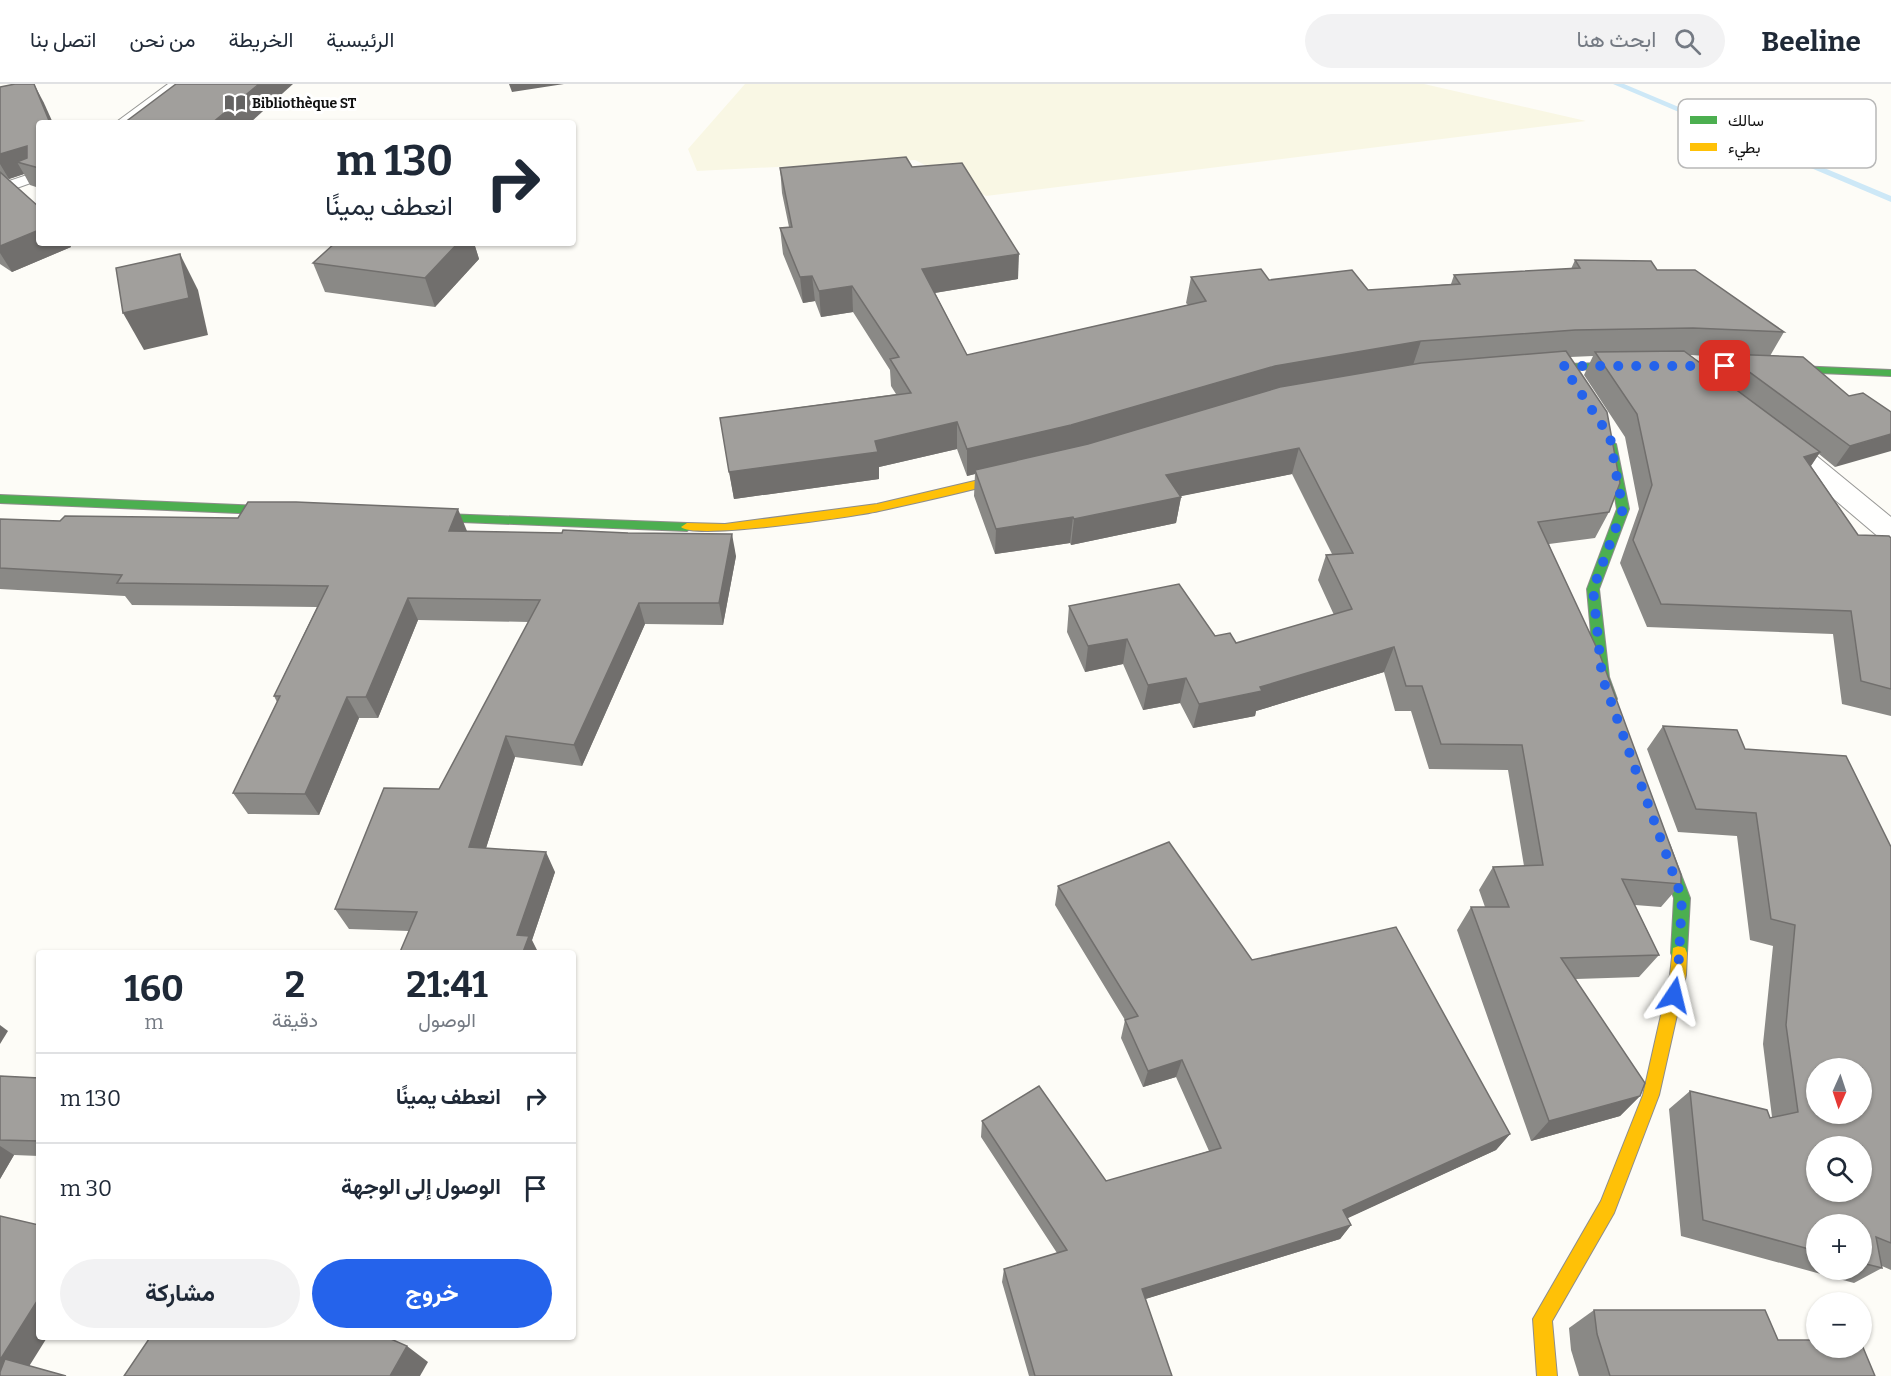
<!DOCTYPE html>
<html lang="ar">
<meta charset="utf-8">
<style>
body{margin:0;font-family:Bitter,Vazirmatn,serif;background:#f2f2f3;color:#1f2937;direction:rtl;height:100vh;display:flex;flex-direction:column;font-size:22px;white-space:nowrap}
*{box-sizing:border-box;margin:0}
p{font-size:20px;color:#747a83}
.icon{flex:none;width:33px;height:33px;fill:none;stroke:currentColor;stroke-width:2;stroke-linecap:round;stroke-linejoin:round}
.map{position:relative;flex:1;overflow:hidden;direction:ltr}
.drawer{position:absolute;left:36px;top:866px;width:540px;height:390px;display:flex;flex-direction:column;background:#fff;border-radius:6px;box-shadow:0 2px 4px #0004;direction:rtl}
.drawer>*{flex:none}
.top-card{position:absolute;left:36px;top:36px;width:540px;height:126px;border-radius:6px;box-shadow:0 2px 4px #0004;direction:rtl;background:#fff;color:#1f2937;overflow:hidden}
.needle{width:39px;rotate:183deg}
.tools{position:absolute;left:1806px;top:974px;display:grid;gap:12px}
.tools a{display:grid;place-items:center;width:66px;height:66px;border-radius:50%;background:#fff;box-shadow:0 2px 4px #0004;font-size:30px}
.pin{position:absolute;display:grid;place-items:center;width:51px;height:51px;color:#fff;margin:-26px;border-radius:12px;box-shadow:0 3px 9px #0006}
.me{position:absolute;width:66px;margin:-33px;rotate:10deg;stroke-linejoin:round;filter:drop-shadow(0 0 4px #0008)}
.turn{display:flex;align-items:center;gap:21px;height:126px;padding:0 24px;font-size:27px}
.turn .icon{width:78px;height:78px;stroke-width:2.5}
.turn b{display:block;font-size:42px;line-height:51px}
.eta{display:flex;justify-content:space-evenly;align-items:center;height:102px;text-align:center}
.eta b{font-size:36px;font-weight:700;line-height:42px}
.cta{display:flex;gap:12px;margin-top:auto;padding:12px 24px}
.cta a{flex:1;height:69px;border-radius:36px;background:#2563eb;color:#fff;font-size:24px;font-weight:700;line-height:69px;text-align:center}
.cta a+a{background:#f2f2f3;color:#1f2937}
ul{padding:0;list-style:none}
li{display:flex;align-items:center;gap:18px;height:90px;padding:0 24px;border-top:2px solid #e0e1e3}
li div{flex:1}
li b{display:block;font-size:22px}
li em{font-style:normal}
header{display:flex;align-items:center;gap:36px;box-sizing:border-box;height:84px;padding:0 30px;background:#fff;border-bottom:2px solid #e0e1e3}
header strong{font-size:28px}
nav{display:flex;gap:33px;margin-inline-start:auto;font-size:21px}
.search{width:420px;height:54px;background:#f2f2f3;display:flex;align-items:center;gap:15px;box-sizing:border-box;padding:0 21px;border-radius:33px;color:#747a83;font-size:22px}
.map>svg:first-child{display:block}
</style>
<header>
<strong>Beeline</strong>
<div class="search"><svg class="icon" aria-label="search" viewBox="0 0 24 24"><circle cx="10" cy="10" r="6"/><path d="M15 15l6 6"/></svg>ابحث هنا</div>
<nav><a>الرئيسية</a><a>الخريطة</a><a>من نحن</a><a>اتصل بنا</a></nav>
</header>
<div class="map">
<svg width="1891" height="1292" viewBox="0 0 1891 1292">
<rect width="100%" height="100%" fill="#fdfcf7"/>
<path fill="#f9f7e4" d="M 745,0 L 1424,0 L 1586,37 L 986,112 L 915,76 L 697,87 L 688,65 Z"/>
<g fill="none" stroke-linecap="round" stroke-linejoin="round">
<path fill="#cde8f7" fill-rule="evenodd" d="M 1613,0 L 1624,0 L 1891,112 L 1891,118 Z"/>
<defs>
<g id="lane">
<path d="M 168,0 L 184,0 L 131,39 L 115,39 Z"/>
<path d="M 39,87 L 39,96 L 0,110 L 0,100 Z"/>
</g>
<path id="street" d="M 1777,345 L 1786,347 L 1891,433 L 1891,457 L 1881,455 L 1768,359 L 1764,353 L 1768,347 Z"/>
<g id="fast">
<path d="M 1679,277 L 1891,286 L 1891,292 L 1679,283 L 1530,287 L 1525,284 L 1530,281 Z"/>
<path d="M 1611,357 L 1616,360 L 1629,425 L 1599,505 L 1609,593 L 1617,615 L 1610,620 L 1603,615 L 1595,593 L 1587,505 L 1617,425 L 1606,360 Z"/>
<path d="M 0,411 L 288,423 L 294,427 L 288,431 L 0,419 Z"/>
<path d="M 417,429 L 687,439 L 693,443 L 687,447 L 413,436 L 411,433 L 413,430 Z"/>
<path d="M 1663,756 L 1668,758 L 1670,762 L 1690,814 L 1687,869 L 1685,874 L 1679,876 L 1673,874 L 1671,869 L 1674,814 L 1656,762 L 1658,758 Z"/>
</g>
<g id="slow">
<path d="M 1017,387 L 1023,391 L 1021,393 C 974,406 926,417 879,427 C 853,433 694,456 681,443 L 687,439 L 725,440 L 877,420 Z"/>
<path d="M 1679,862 L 1685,864 L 1687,869 L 1686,891 L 1659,1011 L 1614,1129 L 1552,1237 L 1557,1292 L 1537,1292 L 1533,1235 L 1601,1117 L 1643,1011 L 1670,891 L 1673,864 Z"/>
</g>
</defs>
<use href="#lane" stroke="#979795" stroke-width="2"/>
<use href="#street" stroke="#979795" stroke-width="2"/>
<use href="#fast" stroke="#8e8d8b" stroke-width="2"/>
<use href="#slow" stroke="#8e8d8b" stroke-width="2"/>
<use href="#lane" fill="#fffffe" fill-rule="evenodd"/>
<use href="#street" fill="#fffffe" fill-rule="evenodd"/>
<use href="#fast" fill="#4caf50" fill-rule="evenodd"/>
<use href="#slow" fill="#ffc107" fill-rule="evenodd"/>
</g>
<g fill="#8a8986" fill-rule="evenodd">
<path d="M 0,3 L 44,19 L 39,39 L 39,104 L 30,101 L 24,90 L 9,95 L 7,94 L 39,159 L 69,159 L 71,163 L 12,188 L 0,180 Z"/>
<path d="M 912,83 L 1018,195 L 935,209 L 967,271 L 1188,221 L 1186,219 L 1191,193 L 1269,196 L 1368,206 L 1451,200 L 1454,191 L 1571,185 L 1575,176 L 1657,186 L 1784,248 L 1770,272 L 1849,312 L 1891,328 L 1835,383 L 1819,370 L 1811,382 L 1858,451 L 1891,454 L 1891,632 L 1842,620 L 1833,550 L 1647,543 L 1620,479 L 1639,425 L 1625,353 L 1584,291 L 1593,272 L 1570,273 L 1609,428 L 1595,454 L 1549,460 L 1681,800 L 1661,823 L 1635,821 L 1659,871 L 1639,893 L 1576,895 L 1640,1012 L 1620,1032 L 1531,1057 L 1457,846 L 1471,823 L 1485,823 L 1479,806 L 1493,783 L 1524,782 L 1508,686 L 1429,685 L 1411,627 L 1395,627 L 1384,588 L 1256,627 L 1255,632 L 1193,644 L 1180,619 L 1143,626 L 1123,580 L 1085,588 L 1067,548 L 1069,522 L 1215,552 L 1236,559 L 1334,531 L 1318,496 L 1326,471 L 1332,470 L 1292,390 L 1180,412 L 1181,413 L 1176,439 L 1071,461 L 1070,459 L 995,470 L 974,412 L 975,390 L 967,392 L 957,365 L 879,383 L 879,395 L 734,415 L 720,334 L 896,310 L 891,302 L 890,286 L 853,228 L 821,233 L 815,217 L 803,219 L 783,170 L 780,144 L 789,143 L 782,109 L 780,84 ZM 1690,271 L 1723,273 L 1714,289 Z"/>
<path d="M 335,159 L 474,159 L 479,175 L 435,223 L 325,208 L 313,179 Z"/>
<path d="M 0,435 L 60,437 L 467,447 L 736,472 L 723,541 L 645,540 L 582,682 L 515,673 L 486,764 L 555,788 L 532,856 L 409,847 L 349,845 L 335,825 L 439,705 L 529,538 L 418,536 L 378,634 L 359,634 L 319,731 L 248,730 L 233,709 L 277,618 L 274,612 L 317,523 L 132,521 L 125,512 L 0,505 Z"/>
<path d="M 1663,642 L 1745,665 L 1891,763 L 1891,1186 L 1882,1182 L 1882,1184 L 1854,1199 L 1681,1152 L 1669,1025 L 1690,1007 L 1770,1034 L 1772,1033 L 1763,960 L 1773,862 L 1750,856 L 1737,752 L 1678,748 L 1647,665 ZM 1816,1140 L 1862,1140 L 1862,1185 L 1816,1185 Z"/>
<path d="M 1058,802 L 1252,876 L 1510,1050 L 1496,1066 L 1347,1134 L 1351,1141 L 1340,1155 L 1145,1215 L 1172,1292 L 1029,1292 L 1002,1198 L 1004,1185 L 1057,1169 L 981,1053 L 982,1037 L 1106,1097 L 1209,1067 L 1176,993 L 1143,1003 L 1121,954 L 1125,936 L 1055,821 Z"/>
<path d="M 0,992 L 39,994 L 39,1072 L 14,1071 L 0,1095 Z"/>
<path d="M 1594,1226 L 1778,1256 L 1875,1292 L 1579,1292 L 1571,1266 L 1569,1244 Z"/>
</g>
<g fill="#716f6d">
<path d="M 34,0 L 44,19 L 53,39 L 50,39 Z"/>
<path d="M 259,0 L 293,0 L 250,39 L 212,39 Z"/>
<path d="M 509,0 L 564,0 L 512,8 Z"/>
<path d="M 27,62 L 39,83 L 17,78 L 24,90 L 9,95 L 0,80 L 0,70 Z"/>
<path d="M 39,146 L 39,159 L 69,159 L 71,163 L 12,188 L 0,169 L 0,162 Z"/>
<path d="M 458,159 L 474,159 L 479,175 L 435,223 L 425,194 Z"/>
<path d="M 180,170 L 198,206 L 208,251 L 144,266 L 123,229 Z"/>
<path d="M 1019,170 L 1018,195 L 922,211 L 922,185 Z"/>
<path d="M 812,192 L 815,217 L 803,219 L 800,193 Z"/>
<path d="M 852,202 L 853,228 L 821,233 L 819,207 Z"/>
<path d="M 1421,257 L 1412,284 L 1068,368 L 975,386 L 975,390 L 967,392 L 967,365 L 1275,282 Z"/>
<path d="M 957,338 L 957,365 L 879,383 L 879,395 L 734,415 L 729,388 L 875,357 Z"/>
<path d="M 1891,350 L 1891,367 L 1835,383 L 1850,362 Z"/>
<path d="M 1299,364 L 1292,390 L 1162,416 L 1166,391 Z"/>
<path d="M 1820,368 L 1804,392 L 1804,373 Z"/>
<path d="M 1181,413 L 1176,439 L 1071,461 L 1074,435 Z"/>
<path d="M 458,425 L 467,447 L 449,447 Z"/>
<path d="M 1073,433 L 1070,459 L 995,470 L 996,445 Z"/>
<path d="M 732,450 L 736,472 L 723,541 L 719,519 Z"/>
<path d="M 408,514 L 418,536 L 378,634 L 366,613 Z"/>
<path d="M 639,519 L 645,540 L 582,682 L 574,661 Z"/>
<path d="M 1127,555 L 1123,580 L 1085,588 L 1088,562 Z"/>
<path d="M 1394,563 L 1384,588 L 1256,627 L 1255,632 L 1193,644 L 1199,620 L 1260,603 Z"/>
<path d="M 1186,594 L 1180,619 L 1143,626 L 1148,601 Z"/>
<path d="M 347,613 L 359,634 L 319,731 L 305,710 Z"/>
<path d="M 506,652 L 515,673 L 480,783 L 469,763 Z"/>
<path d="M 546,768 L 555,788 L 532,856 L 538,868 L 523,868 L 517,851 Z"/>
<path d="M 0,941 L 8,947 L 0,960 Z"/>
<path d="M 1182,976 L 1176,993 L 1143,1003 L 1148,987 Z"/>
<path d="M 1640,1012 L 1620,1032 L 1531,1057 L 1549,1037 Z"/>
<path d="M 1510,1050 L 1496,1066 L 1333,1141 L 1343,1126 Z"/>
<path d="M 0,1062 L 14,1071 L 0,1095 Z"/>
<path d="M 1351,1141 L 1340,1155 L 1136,1218 L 1142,1205 Z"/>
<path d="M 39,1214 L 39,1252 L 48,1252 L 23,1292 L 0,1292 L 0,1276 Z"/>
<path d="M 407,1262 L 428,1278 L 420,1292 L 390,1292 Z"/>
</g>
<g fill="#a19f9c" stroke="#716f6d" stroke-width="1.5" fill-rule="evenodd">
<path d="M 15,0 L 34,0 L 50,39 L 39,39 L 39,84 L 17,78 L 27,74 L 27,62 L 0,70 L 0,3 Z"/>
<path d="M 176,0 L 259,0 L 212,39 L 124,39 Z"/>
<path d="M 906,73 L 912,83 L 962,79 L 1019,170 L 922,185 L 967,271 L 1206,217 L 1191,193 L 1261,185 L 1269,196 L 1352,186 L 1368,206 L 1460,200 L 1454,191 L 1580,184 L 1575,176 L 1651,177 L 1657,186 L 1695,186 L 1784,248 L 1693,244 L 1575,246 L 1421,257 L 1275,282 L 1071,341 L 967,365 L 957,338 L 875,357 L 878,368 L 729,388 L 720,334 L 911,309 L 890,275 L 899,273 L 852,202 L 819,207 L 812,192 L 800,193 L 780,144 L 792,143 L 780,84 Z"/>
<path d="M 0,88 L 39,123 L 39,146 L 0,162 Z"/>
<path d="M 335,159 L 458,159 L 425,194 L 313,179 Z"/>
<path d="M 180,170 L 189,214 L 123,229 L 116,184 Z"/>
<path d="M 1566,267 L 1607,328 L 1620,399 L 1609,428 L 1538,438 L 1600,571 L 1681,791 L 1681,800 L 1622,795 L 1659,871 L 1561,874 L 1645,999 L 1640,1012 L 1549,1037 L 1471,823 L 1509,823 L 1493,783 L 1543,781 L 1522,661 L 1441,660 L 1422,602 L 1406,602 L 1394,563 L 1260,603 L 1262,607 L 1199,620 L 1186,594 L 1148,601 L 1127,555 L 1088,562 L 1069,522 L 1179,500 L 1215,552 L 1230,549 L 1236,559 L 1352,525 L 1326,471 L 1353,469 L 1299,364 L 1166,391 L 1181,413 L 1074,435 L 1073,433 L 996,445 L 975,386 L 1088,360 L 1280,303 L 1421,279 Z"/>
<path d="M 1684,267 L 1820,368 L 1804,373 L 1858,451 L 1889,452 L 1891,454 L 1891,605 L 1861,597 L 1851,527 L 1661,520 L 1633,456 L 1652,401 L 1637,330 L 1595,268 Z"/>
<path d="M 1725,270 L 1803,273 L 1849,312 L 1863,309 L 1891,328 L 1891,350 L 1850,362 Z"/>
<path d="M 248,418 L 296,418 L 458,425 L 449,447 L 562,449 L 563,446 L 628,449 L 732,450 L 719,519 L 639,519 L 574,661 L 506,652 L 469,763 L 546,768 L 517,851 L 529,852 L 523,868 L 400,868 L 417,828 L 335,825 L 384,704 L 439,705 L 540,516 L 408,514 L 366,613 L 347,613 L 305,710 L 233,709 L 280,612 L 274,612 L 328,502 L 117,499 L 122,491 L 0,484 L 0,435 L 60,437 L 65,432 L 238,434 Z"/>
<path d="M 1663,642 L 1737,646 L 1745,665 L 1846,672 L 1891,763 L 1891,1159 L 1876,1153 L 1882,1184 L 1862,1179 L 1862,1140 L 1816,1140 L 1816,1167 L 1703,1136 L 1690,1007 L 1767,1026 L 1770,1034 L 1798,1028 L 1786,941 L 1795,841 L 1771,835 L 1756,729 L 1696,725 ZM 1816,984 L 1862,984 L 1862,1029 L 1816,1029 ZM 1816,1062 L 1862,1062 L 1862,1107 L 1816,1107 Z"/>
<path d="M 1169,758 L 1252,876 L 1396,843 L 1510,1050 L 1343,1126 L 1351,1141 L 1142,1205 L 1172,1292 L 1035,1292 L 1004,1185 L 1067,1166 L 982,1037 L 1039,1002 L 1106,1097 L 1221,1064 L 1182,976 L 1148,987 L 1125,936 L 1138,932 L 1058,802 Z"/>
<path d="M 0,992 L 39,994 L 39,1057 L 0,1056 Z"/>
<path d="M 0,1132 L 39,1141 L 39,1214 L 0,1276 Z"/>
<path d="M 1594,1226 L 1765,1226 L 1778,1256 L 1816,1256 L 1816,1263 L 1862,1263 L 1862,1261 L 1875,1292 L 1610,1292 L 1597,1250 Z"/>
<path d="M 151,1252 L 384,1252 L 407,1262 L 390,1292 L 124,1292 Z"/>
<path d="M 5,1275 L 66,1292 L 0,1292 L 0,1288 Z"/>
</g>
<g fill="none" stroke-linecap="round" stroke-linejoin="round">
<path stroke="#2563eb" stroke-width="10" stroke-dasharray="0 18" d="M 1674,911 L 1678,891 L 1682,814 L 1602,593 L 1593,505 L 1623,425 L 1616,389 L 1610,353 L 1563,282 L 1725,282"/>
</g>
<defs>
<symbol id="library-bare" viewBox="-9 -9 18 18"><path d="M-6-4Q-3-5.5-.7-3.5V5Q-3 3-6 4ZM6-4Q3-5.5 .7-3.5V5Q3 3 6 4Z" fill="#646362" stroke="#fff" stroke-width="2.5" paint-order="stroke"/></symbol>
</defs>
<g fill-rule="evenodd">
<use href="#library-bare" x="220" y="4" width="30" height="30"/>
</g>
<g text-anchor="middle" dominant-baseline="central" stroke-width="6" stroke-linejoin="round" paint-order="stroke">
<g font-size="14" font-weight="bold" fill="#111" stroke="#fff" text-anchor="start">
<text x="252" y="19">Bibliothèque ST</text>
</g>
</g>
<rect x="1678" y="15" width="198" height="69" rx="9" fill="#fff" stroke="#b8b8b8" stroke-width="1.5"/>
<rect x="1690" y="32" width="27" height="8" fill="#4caf50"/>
<rect x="1690" y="59" width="27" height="8" fill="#ffc107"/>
<g font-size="16" fill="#111">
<text x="1728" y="42">سالك</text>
<text x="1728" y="69">بطيء</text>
</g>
</svg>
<div class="tools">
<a><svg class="needle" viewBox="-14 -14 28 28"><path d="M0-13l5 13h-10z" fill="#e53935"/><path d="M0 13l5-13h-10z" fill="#747a83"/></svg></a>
<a><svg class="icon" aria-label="search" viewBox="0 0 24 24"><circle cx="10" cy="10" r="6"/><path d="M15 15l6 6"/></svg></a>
<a>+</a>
<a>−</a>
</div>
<div class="pin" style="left:1725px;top:282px;background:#d93025"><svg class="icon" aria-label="arrive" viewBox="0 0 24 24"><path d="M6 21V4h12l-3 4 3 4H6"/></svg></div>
<svg class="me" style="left:1674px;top:911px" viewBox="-20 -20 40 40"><path d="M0-17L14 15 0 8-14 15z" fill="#2563eb" stroke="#fff" stroke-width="4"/></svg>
<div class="top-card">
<div class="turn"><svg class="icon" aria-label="right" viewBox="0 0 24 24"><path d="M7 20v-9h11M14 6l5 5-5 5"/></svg><div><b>130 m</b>انعطف يمينًا</div></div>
</div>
<section class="drawer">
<div class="eta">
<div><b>21:41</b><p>الوصول</p></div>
<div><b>2</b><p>دقيقة</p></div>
<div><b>160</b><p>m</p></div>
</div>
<ul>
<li><svg class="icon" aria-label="right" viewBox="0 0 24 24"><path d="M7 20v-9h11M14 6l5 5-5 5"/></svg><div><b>انعطف يمينًا</b></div><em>130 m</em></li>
<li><svg class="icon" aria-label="arrive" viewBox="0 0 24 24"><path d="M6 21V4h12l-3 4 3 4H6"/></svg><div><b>الوصول إلى الوجهة</b></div><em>30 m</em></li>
</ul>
<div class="cta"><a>خروج</a><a>مشاركة</a></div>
</section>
</div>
